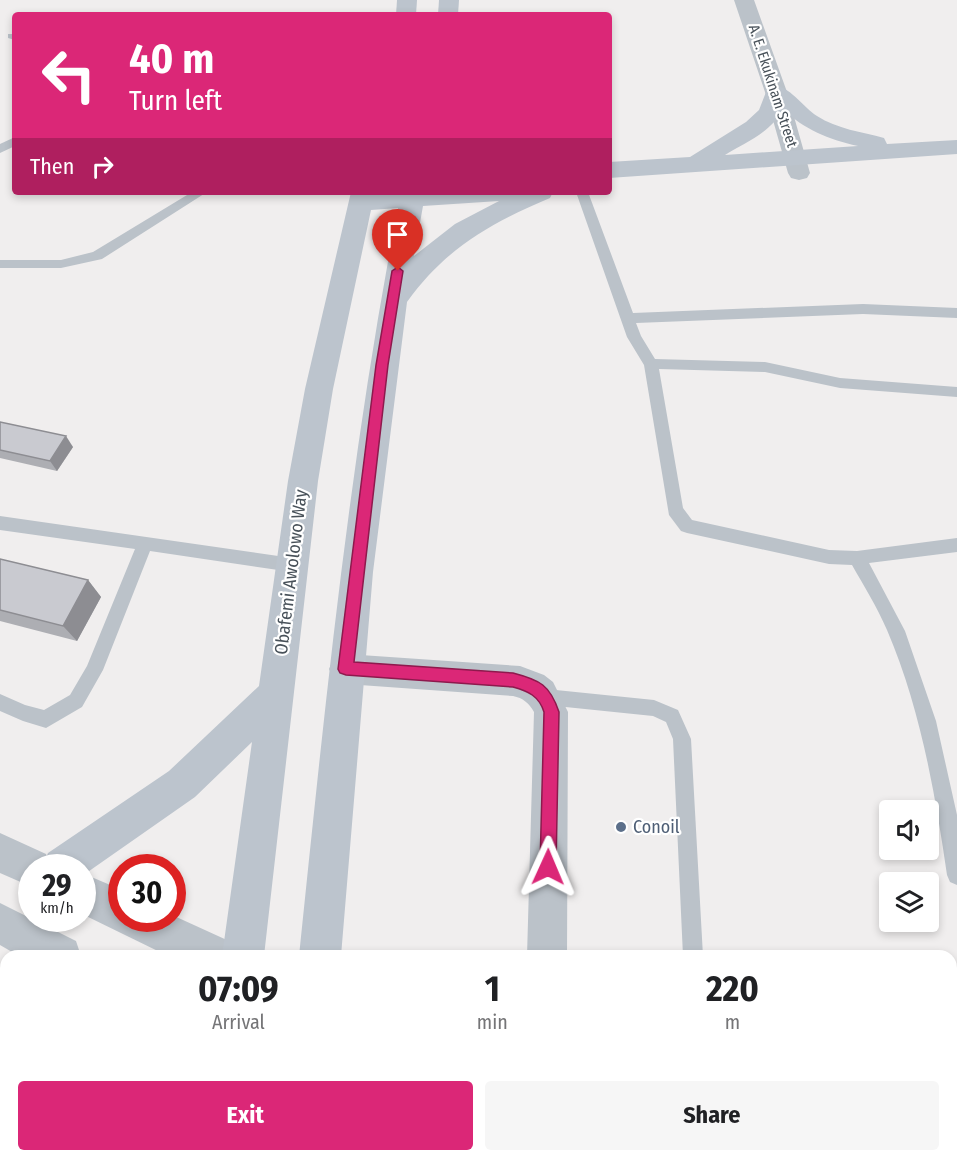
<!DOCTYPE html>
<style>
body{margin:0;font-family:"Fira Sans Condensed",sans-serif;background:#f6f6f6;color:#202124;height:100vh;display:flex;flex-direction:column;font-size:22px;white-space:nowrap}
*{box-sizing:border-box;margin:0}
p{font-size:20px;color:#757577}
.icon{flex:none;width:33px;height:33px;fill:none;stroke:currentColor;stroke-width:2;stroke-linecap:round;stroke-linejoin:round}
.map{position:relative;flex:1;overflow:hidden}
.drawer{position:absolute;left:0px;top:950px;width:957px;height:212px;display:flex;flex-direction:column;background:#fff;border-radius:18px 18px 0 0;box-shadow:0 3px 9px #0003}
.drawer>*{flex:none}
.top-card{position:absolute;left:12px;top:12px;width:600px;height:183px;border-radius:6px;box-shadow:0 3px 9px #0003;background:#db2777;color:#fff;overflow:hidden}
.fabs{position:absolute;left:879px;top:800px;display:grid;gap:12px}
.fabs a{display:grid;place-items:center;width:60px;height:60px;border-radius:6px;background:#fff;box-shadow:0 3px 9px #0003;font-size:30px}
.speed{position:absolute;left:18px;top:854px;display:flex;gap:12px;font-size:30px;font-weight:700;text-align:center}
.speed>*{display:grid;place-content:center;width:78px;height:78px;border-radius:50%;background:#fff;box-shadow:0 3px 9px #0003;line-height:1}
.speed small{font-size:15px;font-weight:400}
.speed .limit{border:9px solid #d22;background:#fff;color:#111}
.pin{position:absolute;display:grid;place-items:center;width:51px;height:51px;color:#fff;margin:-62px -26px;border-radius:50% 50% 50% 0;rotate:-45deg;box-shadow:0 0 6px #0007}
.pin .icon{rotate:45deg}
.me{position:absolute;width:66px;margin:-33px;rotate:1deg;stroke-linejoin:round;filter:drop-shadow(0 0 4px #0008)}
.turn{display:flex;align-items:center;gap:21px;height:126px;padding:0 18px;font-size:27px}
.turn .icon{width:78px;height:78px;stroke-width:2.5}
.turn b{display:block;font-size:42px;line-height:51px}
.then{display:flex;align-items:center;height:57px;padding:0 18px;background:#0003;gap:12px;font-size:22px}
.eta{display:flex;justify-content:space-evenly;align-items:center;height:102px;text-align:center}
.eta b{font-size:36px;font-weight:700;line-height:42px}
.button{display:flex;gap:12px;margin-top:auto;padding:12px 18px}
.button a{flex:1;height:69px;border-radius:6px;background:#db2777;color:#fff;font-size:24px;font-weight:700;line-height:69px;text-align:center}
.button a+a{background:#f6f6f6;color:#202124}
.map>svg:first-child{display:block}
</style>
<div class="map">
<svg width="957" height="1160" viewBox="0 0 957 1160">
<rect width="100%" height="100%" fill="#f0eeee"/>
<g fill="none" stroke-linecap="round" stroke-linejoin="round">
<g fill="#bbc2c9" fill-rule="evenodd">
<path d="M 8,34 L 15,34 L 15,40 L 8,38 Z"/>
<path d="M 15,137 L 15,146 L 0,153 L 0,144 Z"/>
<path d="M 192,192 L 207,192 L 102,259 L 61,268 L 0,268 L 0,260 L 61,260 L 93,252 Z"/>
<path d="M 576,192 L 588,192 L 633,313 L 863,304 L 957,308 L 957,318 L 863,314 L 636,323 L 641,336 L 655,359 L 765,362 L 840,378 L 957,387 L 957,397 L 840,388 L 765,372 L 659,369 L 683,508 L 692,520 L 829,550 L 857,551 L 957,538 L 957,552 L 869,563 L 905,631 L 936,721 L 957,815 L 957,885 L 950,882 L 947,875 C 935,792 920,707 887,630 C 877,607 864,586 852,565 L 829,564 L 687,533 L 681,531 L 669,515 L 644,365 L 627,337 Z"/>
<path d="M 0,516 L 292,558 L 298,560 L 300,565 L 298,570 L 292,572 L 150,551 L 103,670 L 82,707 L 46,728 L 23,721 L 0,711 L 0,694 L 25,705 L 44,710 L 70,695 L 87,666 L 135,549 L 0,530 Z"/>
<path d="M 546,689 L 654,700 L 678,710 L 691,739 L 703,956 L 683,956 L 673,739 L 666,722 L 653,716 L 546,705 L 540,703 L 537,697 L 540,691 Z"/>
</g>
<g fill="#bbc2c9" fill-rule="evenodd">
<path d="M 734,0 L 754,0 L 787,92 L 810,173 L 807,178 L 799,180 L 791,178 L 788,173 L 765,92 Z"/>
<path d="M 346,654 L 520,666 L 544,675 L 553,682 L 568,712 L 567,956 L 527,956 L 534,712 C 529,703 523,698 513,696 L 346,684 L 334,680 L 329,669 L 334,658 Z"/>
<path d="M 400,1155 L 450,1155 L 452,1160 L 402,1160 Z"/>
<rect x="500" y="1155" width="44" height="5"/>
</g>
<g fill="#bbc2c9" fill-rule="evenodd">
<path d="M 0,833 L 46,854 L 51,867 L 32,867 L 32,887 L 0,873 Z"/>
<path d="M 82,873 L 122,890 L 122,918 L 172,918 L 172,915 L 229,941 L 234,956 L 168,956 L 82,914 Z"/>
<path d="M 0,903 L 76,941 L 81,956 L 19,956 L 0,945 Z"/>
</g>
<g fill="#bcc4cd" fill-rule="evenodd">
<path d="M 397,0 L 417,0 L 416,15 L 396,15 Z"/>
<path d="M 439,0 L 459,0 L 458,15 L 438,15 Z"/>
<path d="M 776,85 C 793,90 803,107 817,116 C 837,129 862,132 884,138 L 887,144 L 957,140 L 957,154 L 609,178 L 609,162 L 690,157 L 746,122 L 759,110 L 768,87 ZM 782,109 C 806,130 827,139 858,146 L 725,155 C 744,143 774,131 782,109 Z"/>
<path d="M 351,192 L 375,192 L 375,194 L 553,192 L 550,198 C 490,223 445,249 407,302 L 373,572 L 341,956 L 299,956 C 325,705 350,455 398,208 L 371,210 L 333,389 L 318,481 L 264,956 L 222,956 L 252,742 L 195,797 L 82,876 L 82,867 L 42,867 L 48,853 L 169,771 L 259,686 L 288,481 L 305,389 ZM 499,201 L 455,224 L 414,256 L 423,206 Z"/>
<rect x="196" y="1155" width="46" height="5"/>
<path d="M 279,1155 L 325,1155 L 324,1160 L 278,1160 Z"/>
</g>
</g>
<g fill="#adaeb3">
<path d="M 0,422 L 73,447 L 57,471 L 0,458 Z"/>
<path d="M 0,559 L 88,580 L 101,597 L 77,641 L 0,621 Z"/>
</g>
<g fill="#8d8d92">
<path d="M 66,436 L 73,447 L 57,471 L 50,461 Z"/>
<path d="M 88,580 L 101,597 L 77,641 L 63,626 Z"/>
</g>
<g fill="#c9cad0" stroke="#8d8d92" stroke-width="1.5">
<path d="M 0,422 L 66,436 L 50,461 L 0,450 Z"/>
<path d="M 0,559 L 88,580 L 63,626 L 0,610 Z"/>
</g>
<path fill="#db2777" stroke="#8e194d" stroke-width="1.5" d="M 398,267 L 403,271 L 388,365 L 354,662 L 513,673 C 540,680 550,685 559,712 L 556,867 L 554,873 L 548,875 L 542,873 L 540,867 L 544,712 C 539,696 528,691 513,687 L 346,675 L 340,673 L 338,669 L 376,365 L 392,271 Z"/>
<circle fill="#5c6f8a" stroke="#fff" stroke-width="2" cx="621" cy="827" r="6"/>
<g text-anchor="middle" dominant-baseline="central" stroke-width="4.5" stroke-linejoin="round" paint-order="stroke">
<g font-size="15" fill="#485159" stroke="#fff">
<text transform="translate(773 86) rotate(72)">A. E. Ekukinam Street</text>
</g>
<g font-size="18" fill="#485159" stroke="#fff">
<text transform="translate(291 572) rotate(-83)">Obafemi Awolowo Way</text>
</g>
<g font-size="18" fill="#4e5e75" stroke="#fff" text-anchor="start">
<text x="633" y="827">Conoil</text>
</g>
</g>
</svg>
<div class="fabs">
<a><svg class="icon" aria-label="sound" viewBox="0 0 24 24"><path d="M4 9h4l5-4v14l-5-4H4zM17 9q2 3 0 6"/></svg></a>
<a><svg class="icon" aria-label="layers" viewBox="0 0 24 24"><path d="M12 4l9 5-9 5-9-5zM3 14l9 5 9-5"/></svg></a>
</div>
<div class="speed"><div>29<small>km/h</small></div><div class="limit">30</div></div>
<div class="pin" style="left:398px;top:271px;background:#d93025"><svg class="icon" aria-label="arrive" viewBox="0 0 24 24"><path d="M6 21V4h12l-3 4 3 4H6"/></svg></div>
<svg class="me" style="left:548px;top:867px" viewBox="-20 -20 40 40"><path d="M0-17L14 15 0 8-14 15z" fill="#db2777" stroke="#fff" stroke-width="4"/></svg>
<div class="top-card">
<div class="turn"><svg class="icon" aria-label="left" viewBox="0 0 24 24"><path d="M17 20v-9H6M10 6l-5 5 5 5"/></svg><div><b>40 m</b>Turn left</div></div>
<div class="then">Then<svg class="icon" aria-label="right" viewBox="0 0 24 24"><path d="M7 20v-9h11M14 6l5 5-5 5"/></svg></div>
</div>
<section class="drawer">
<div class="eta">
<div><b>07:09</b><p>Arrival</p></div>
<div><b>1</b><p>min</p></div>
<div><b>220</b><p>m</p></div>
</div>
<div class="button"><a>Exit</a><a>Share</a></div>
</section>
</div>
